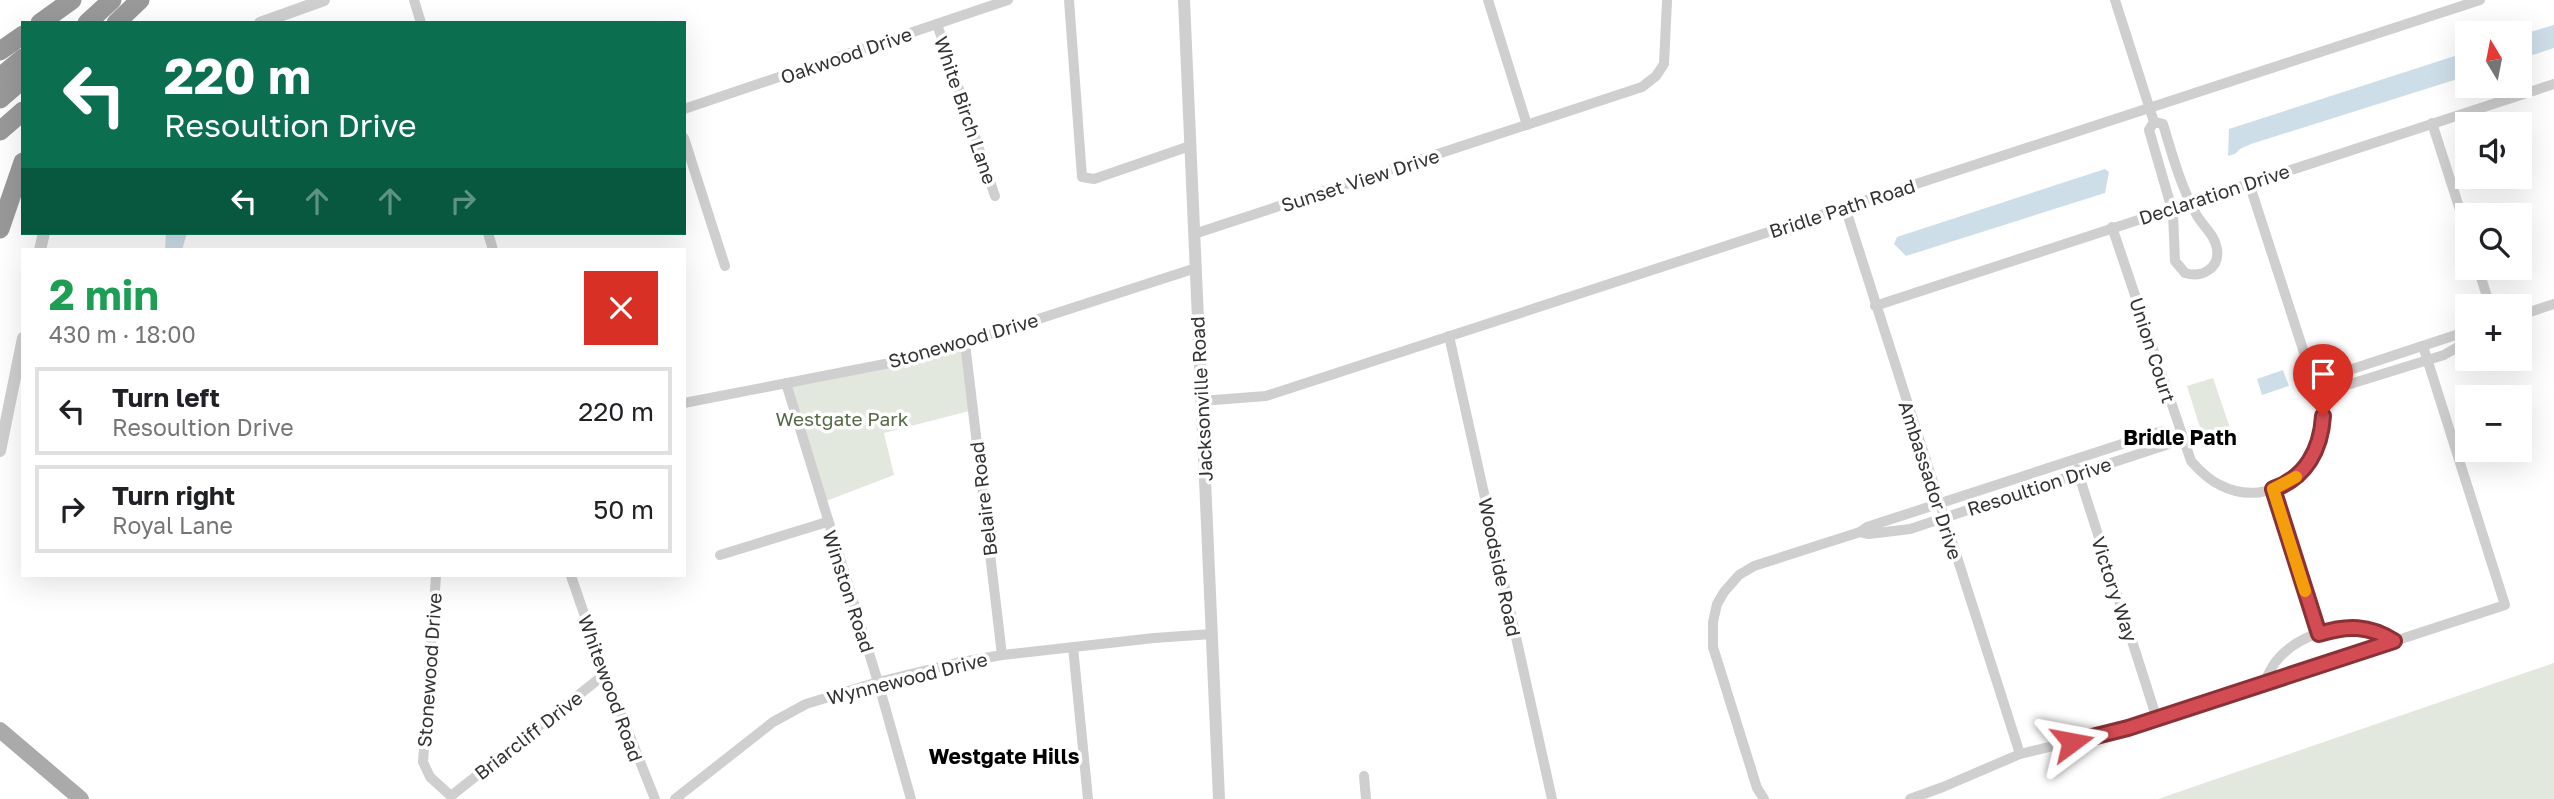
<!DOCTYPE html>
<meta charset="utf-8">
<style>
body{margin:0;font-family:"Golos Text",sans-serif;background:#f2f2f2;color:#202124;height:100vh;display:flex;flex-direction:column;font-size:26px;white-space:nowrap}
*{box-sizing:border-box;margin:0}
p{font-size:23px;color:#757577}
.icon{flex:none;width:38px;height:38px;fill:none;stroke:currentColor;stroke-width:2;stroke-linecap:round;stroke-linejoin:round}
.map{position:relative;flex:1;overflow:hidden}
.details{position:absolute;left:21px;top:248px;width:665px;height:329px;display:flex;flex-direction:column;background:#fff;border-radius:0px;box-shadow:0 7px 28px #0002}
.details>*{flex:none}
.guide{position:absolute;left:21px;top:21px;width:665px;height:214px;border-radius:0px;box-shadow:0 7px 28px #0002;background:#0b6e4f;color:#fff;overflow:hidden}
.needle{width:46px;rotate:350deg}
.buttons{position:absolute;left:2455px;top:21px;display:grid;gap:14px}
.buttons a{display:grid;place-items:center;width:77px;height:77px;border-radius:0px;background:#fff;box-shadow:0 7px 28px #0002;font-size:35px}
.pin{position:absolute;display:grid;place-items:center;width:60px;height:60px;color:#fff;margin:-72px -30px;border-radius:50% 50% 50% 0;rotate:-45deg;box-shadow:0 0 7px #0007}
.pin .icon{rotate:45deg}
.me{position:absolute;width:77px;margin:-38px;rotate:77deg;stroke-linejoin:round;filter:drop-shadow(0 0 5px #0008)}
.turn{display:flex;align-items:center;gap:24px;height:147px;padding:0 28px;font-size:32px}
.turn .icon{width:91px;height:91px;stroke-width:2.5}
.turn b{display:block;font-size:49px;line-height:60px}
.lanes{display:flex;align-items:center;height:66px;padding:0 28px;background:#0003;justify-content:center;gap:35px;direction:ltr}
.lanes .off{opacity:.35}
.round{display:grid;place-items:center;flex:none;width:74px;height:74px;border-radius:0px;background:#f2f2f2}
.head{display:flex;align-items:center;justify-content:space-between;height:119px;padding:0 28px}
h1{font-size:42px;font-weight:700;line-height:52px;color:#1e9e55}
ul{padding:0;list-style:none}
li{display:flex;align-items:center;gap:21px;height:88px;margin:0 14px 10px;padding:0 14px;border:4px solid #e0e0e0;border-radius:0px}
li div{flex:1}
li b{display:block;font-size:26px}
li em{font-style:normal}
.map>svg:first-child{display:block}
</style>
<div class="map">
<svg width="2554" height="799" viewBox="0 0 2554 799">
<rect width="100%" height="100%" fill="#fff"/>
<g fill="#e2e8dd">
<path d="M 965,343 L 973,410 L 884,433 L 894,475 L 821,503 L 786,383 Z"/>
<path d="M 2213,378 L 2231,431 L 2204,440 L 2187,386 Z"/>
<path d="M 2554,663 L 2554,799 L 2158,799 Z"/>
</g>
<g fill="#cedee8">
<path d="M 2554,25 L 2554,48 L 2520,59 L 2520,35 Z"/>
<path d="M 2467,52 L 2467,76 L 2251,144 L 2240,149 L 2235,154 L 2228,156 L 2229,129 Z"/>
<path d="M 2105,169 L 2109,172 L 2105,193 L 1906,256 L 1894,244 L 1897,237 Z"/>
<path d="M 166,233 L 187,233 L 182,250 L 165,250 Z"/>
<path d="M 2283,370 L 2289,386 L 2262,395 L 2257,379 Z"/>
</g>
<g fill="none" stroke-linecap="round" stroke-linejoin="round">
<g stroke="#cfcfcf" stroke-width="10">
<path d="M 414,0 L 421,23"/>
<path d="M 1069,0 L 1082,177 L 1094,179 L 1190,146"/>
<path d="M 1488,0 L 1527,125"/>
<path d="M 2115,0 L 2154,122 L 2149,130 L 2173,213 L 2175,261 L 2185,273 C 2201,278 2220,269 2217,249 C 2215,234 2201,225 2195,212 C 2180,184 2172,154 2163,124 L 2154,122"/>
<path d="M 937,24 L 995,196"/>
<path d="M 684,109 L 1008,0"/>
<path d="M 2432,123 L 2468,235"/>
<path d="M 684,138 L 725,266"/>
<path d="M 1845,207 L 2020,754"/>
<path d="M 2112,227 L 2191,461 C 2199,470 2209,480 2220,485 C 2272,512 2327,465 2323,411 L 2249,183"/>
<path d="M 488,233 L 493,250"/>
<path d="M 1194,234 L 1642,87 L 1656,76 L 1664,64 L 1667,1"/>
<path d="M 2478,268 L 2490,306"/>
<path d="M 1875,306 L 2554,84"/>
<path d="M 2520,315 L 2554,304"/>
<path d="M 2468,331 L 2331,376 L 2326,384 L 2334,389 L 2444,355 L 2468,341"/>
<path d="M 1449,336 L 1552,799"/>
<path d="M 965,343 L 1002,655"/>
<path d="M 786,383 L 878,682 L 911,799"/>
<path d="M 1201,401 L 1266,396 L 2480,0"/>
<path d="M 684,403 L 921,357 L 1196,268"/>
<path d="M 2162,431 L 2171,435 L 2169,444 L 1910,529 L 1869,534 L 1860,532 L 1867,527 Z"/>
<path d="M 2077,469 L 2157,719"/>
<path d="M 2273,489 L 2319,634"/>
<path d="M 720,555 L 827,522"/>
<path d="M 436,576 L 423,762 L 430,777 L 451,796 L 605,674"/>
<path d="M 571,576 L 605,674 L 655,799"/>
<path d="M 1073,647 L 1088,799"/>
<path d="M 2264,683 C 2268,675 2272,665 2278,659 C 2299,634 2350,618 2380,632 C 2385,634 2390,638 2394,641"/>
<path d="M 1364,776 L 1366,799"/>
<path d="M 675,799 L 773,722 L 806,704 L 878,682 L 956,663 L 1002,655 L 1154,638 L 1212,634"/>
<path d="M 1764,799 L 1757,788 L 1713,647 L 1713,622 L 1717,604 L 1724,592 L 1739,575 L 1754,566 L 1860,532"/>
<path d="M 1910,799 L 1943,787 L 2020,754 L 2128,728 L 2505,605 L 2423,346"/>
</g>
<g stroke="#cfcfcf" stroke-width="12">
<path d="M 1184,0 L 1219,799"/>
<path d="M 260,23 L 324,0"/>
<path d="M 40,250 L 44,233"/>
<path d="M 0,451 L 23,338"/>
</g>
<path stroke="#aaa" stroke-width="16" d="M 0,730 L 81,799"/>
<g stroke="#999" stroke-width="19">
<path d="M 40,23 L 72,0"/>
<path d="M 87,23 L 112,0"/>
<path d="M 116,23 L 140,0"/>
<path d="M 0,51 L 23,35"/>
<path d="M 0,77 L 23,58"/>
<path d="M 0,99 L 23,79"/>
<path d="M 0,131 L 23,111"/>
<path d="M 0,229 L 23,162"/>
</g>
</g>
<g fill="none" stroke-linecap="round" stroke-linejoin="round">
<defs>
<path id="route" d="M 2072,742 L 2128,728 L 2394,641 C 2369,625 2347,625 2319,634 L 2273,489 C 2306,478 2321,449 2323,416"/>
</defs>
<use href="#route" stroke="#893136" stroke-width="18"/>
<use href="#route" stroke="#d34b53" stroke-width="12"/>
<path stroke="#f59e0b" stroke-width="12" d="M 2296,477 L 2273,489 L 2305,591"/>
</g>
<g text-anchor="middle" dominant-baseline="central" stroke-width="7" stroke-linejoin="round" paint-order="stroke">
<g font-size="19" fill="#323232" stroke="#fff">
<text transform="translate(846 55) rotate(-19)">Oakwood Drive</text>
<text transform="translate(966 110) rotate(71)">White Birch Lane</text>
<text transform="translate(1360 180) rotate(-18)">Sunset View Drive</text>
<text transform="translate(2214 194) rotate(-18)">Declaration Drive</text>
<text transform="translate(1842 208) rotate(-18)">Bridle Path Road</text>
<text transform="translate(963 340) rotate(-16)">Stonewood Drive</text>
<text transform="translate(2153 350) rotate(72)">Union Court</text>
<text transform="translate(1201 399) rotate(-93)">Jacksonville Road</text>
<text transform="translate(1931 480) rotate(72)">Ambassador Drive</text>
<text transform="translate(2039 486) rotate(-18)">Resoultion Drive</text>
<text transform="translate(983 499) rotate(-97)">Belaire Road</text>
<text transform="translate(1500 567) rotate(78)">Woodside Road</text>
<text transform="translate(2115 589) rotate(72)">Victory Way</text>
<text transform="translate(849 591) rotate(72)">Winston Road</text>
<text transform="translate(429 670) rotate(-86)">Stonewood Drive</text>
<text transform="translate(907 678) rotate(-14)">Wynnewood Drive</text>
<text transform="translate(611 688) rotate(70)">Whitewood Road</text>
<text transform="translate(528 735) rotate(-38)">Briarcliff Drive</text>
</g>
<g font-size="19" fill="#556a44" stroke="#fff">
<text x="842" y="418">Westgate Park</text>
</g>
<g font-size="21" font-weight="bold" fill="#000" stroke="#fff">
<text x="2180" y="437">Bridle Path</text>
<text x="1004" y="756">Westgate Hills</text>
</g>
</g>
</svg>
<div class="buttons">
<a><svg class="needle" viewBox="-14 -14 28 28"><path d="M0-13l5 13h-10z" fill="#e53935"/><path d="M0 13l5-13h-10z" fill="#757577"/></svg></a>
<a><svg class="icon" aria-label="sound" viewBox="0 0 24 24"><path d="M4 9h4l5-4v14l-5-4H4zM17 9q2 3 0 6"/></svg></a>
<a><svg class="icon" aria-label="search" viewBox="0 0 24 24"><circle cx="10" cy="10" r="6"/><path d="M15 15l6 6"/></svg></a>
<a>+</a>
<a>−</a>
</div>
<div class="pin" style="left:2323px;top:416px;background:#d93025"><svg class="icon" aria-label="arrive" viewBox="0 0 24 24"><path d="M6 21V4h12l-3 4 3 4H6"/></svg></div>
<svg class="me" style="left:2072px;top:742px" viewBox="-20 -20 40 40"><path d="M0-17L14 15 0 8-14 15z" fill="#d34b53" stroke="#fff" stroke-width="4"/></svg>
<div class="guide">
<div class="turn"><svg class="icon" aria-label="left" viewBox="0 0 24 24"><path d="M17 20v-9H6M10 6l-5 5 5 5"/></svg><div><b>220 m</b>Resoultion Drive</div></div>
<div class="lanes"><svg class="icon" aria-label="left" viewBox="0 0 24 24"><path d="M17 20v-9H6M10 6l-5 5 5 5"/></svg><svg class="icon off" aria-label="ahead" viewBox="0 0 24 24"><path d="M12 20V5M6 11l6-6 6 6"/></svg><svg class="icon off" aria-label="ahead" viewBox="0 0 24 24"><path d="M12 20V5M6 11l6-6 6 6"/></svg><svg class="icon off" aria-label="right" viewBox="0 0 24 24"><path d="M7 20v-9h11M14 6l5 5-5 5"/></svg></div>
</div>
<section class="details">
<div class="head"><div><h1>2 min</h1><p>430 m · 18:00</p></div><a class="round" style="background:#d93025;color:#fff"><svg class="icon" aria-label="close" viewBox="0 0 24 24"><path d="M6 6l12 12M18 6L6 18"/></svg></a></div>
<ul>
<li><svg class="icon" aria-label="left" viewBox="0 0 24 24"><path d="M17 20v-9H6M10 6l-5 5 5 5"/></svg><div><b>Turn left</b><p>Resoultion Drive</p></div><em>220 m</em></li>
<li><svg class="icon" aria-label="right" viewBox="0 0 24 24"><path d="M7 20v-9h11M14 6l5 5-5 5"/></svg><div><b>Turn right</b><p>Royal Lane</p></div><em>50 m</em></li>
</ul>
</section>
</div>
